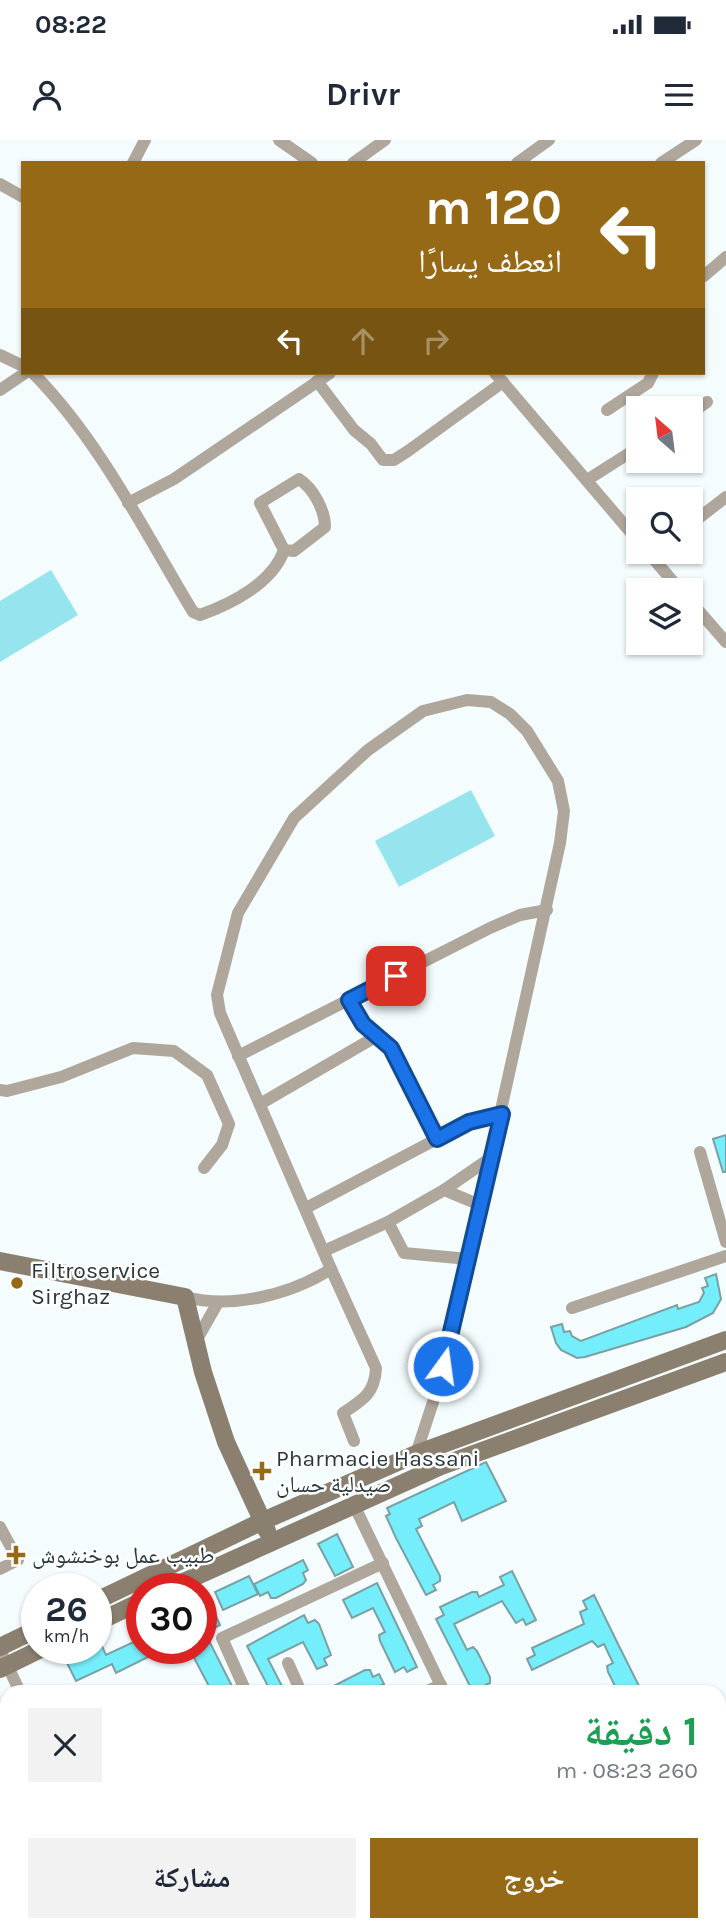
<!DOCTYPE html>
<html lang="ar">
<meta charset="utf-8">
<style>
body{margin:0;font-family:Karla,"Noto Naskh Arabic",sans-serif;background:#f2f2f3;color:#1f2937;direction:rtl;height:100vh;display:flex;flex-direction:column;font-size:26px;white-space:nowrap}
*{box-sizing:border-box;margin:0}
p{font-size:23px;color:#747a83}
.icon{flex:none;width:38px;height:38px;fill:none;stroke:currentColor;stroke-width:2;stroke-linecap:round;stroke-linejoin:round}
.map{position:relative;flex:1;overflow:hidden;direction:ltr}
.sheet{position:absolute;left:0px;top:1545px;width:726px;height:247px;display:flex;flex-direction:column;background:#fff;border-radius:21px 21px 0 0;box-shadow:0 2px 5px #0004;direction:rtl}
.sheet>*{flex:none}
.guide{position:absolute;left:21px;top:21px;width:684px;height:214px;border-radius:0px;box-shadow:0 2px 5px #0004;direction:rtl;background:#966917;color:#fff;overflow:hidden}
.needle{width:46px;rotate:332deg}
.controls{position:absolute;left:626px;top:256px;display:grid;gap:14px}
.controls a{display:grid;place-items:center;width:77px;height:77px;border-radius:0px;background:#fff;box-shadow:0 2px 5px #0004;font-size:35px}
.speed{position:absolute;left:21px;top:1433px;display:flex;gap:14px;font-size:35px;font-weight:700;text-align:center}
.speed>*{display:grid;place-content:center;width:91px;height:91px;border-radius:50%;background:#fff;box-shadow:0 2px 5px #0004;line-height:1}
.speed small{font-size:18px;font-weight:400}
.speed .limit{border:10px solid #d22;background:#fff;color:#111}
.pin{position:absolute;display:grid;place-items:center;width:60px;height:60px;color:#fff;margin:-30px;border-radius:14px;box-shadow:0 4px 10px #0006}
.me{position:absolute;width:77px;margin:-38px;rotate:14deg;stroke-linejoin:round;filter:drop-shadow(0 0 5px #0008)}
.turn{display:flex;align-items:center;gap:24px;height:147px;padding:0 28px;font-size:32px}
.turn .icon{width:91px;height:91px;stroke-width:2.5}
.turn b{display:block;font-size:49px;line-height:60px}
.lanes{display:flex;align-items:center;height:66px;padding:0 28px;background:#0003;justify-content:center;gap:35px;direction:ltr}
.lanes .off{opacity:.35}
.round{display:grid;place-items:center;flex:none;width:74px;height:74px;border-radius:0px;background:#f2f2f3}
.summary{display:flex;align-items:center;justify-content:space-between;height:119px;padding:0 28px}
h1{font-size:42px;font-weight:700;line-height:52px;color:#1e9e55}
.button{display:flex;gap:14px;margin-top:auto;padding:14px 28px}
.button a{flex:1;height:80px;border-radius:0px;background:#966917;color:#fff;font-size:28px;font-weight:700;line-height:80px;text-align:center}
.button a+a{background:#f2f2f3;color:#1f2937}
.status{display:flex;justify-content:space-between;align-items:center;height:49px;padding:0 35px;background:#fff;direction:ltr}
.status svg{height:19px;fill:currentColor}
header{display:flex;justify-content:space-between;align-items:center;height:91px;padding:0 28px;background:#fff;font-size:32px;font-weight:700}
.map>svg:first-child{display:block}
</style>
<div class="status"><b>08:22</b><svg viewBox="0 0 49 12"><path d="M0 12V9h3v3zM5 12V6h3v6zM10 12V3h3v9zM15 12V0h3v12zM26 1h20v11H26zM47 4h2v5h-2z"/></svg></div>
<header><svg class="icon" aria-label="menu" viewBox="0 0 24 24"><path d="M4 6h16M4 12h16M4 18h16"/></svg>Drivr<svg class="icon" aria-label="person" viewBox="0 0 24 24"><circle cx="12" cy="8" r="4"/><path d="M4 21q1-7 8-7t8 7"/></svg></header>
<div class="map">
<svg width="726" height="1791" viewBox="0 0 726 1791">
<rect width="100%" height="100%" fill="#f4fcfd"/>
<g fill="#96e5ee">
<path d="M 51,430 L 78,475 L 0,522 L 0,461 Z"/>
<path d="M 471,650 L 495,696 L 399,747 L 375,701 Z"/>
</g>
<g fill="#75eefb" stroke="#7ba0a4" stroke-width="2">
<path d="M 726,995 L 726,1032 L 723,1032 L 713,999 Z"/>
<path d="M 716,1134 L 721,1159 L 713,1173 L 686,1187 L 585,1217 L 577,1218 L 561,1210 L 556,1203 L 551,1187 L 562,1184 L 564,1192 L 570,1191 L 572,1196 L 581,1201 L 677,1165 L 678,1169 L 699,1162 L 704,1153 L 702,1148 L 708,1146 L 705,1138 Z"/>
<path d="M 486,1322 L 506,1361 L 462,1381 L 454,1362 L 419,1379 L 422,1386 L 416,1389 L 440,1436 L 440,1441 L 433,1445 L 436,1450 L 426,1455 L 396,1398 L 386,1376 L 390,1374 L 387,1368 Z"/>
<path d="M 337,1394 L 353,1427 L 335,1436 L 318,1404 Z"/>
<path d="M 303,1420 L 308,1430 L 303,1433 L 306,1440 L 303,1444 L 276,1458 L 271,1458 L 268,1452 L 260,1456 L 254,1444 Z"/>
<path d="M 512,1431 L 536,1480 L 526,1485 L 523,1479 L 516,1483 L 502,1461 L 454,1484 L 467,1510 L 473,1507 L 477,1511 L 490,1537 L 490,1543 L 483,1546 L 486,1552 L 473,1552 L 436,1479 L 444,1475 L 440,1467 L 472,1452 L 477,1452 L 479,1457 L 504,1445 L 500,1437 Z"/>
<path d="M 249,1436 L 258,1454 L 223,1470 L 215,1452 Z"/>
<path d="M 377,1443 L 417,1527 L 407,1532 L 404,1527 L 395,1532 L 380,1501 L 379,1495 L 385,1492 L 373,1468 L 352,1478 L 343,1460 Z"/>
<path d="M 594,1455 L 618,1504 L 642,1552 L 618,1552 L 608,1532 L 607,1526 L 613,1523 L 604,1504 L 598,1507 L 592,1501 L 532,1530 L 527,1519 L 535,1515 L 532,1508 L 584,1484 L 580,1472 L 587,1469 L 583,1461 Z"/>
<path d="M 212,1467 L 220,1485 L 205,1493 L 235,1552 L 212,1552 L 192,1514 L 201,1509 L 201,1472 Z"/>
<path d="M 304,1475 L 308,1483 L 315,1480 L 319,1484 L 331,1515 L 324,1519 L 327,1525 L 317,1529 L 303,1502 L 268,1519 L 285,1552 L 271,1552 L 247,1506 Z"/>
<path d="M 142,1498 L 142,1508 L 146,1508 L 150,1516 L 116,1533 L 112,1524 L 76,1541 L 67,1523 L 102,1506 L 106,1515 Z"/>
<path d="M 365,1530 L 370,1530 L 373,1537 L 379,1534 L 384,1544 L 367,1552 L 322,1552 Z"/>
</g>
<g fill="none" stroke-linecap="round" stroke-linejoin="round">
<g stroke="#afa79c" stroke-width="12">
<path d="M 279,0 L 312,23"/>
<path d="M 133,23 L 145,0"/>
<path d="M 353,23 L 385,0"/>
<path d="M 517,23 L 549,0"/>
<path d="M 661,23 L 696,0"/>
<path d="M 0,44 L 23,57"/>
<path d="M 704,136 L 726,117"/>
<path d="M 0,215 L 23,226"/>
<path d="M 33,233 C 100,301 144,391 193,472 L 200,475 C 231,464 273,443 284,410 L 260,363 L 299,339 C 313,348 325,370 325,387 L 294,411 L 284,410"/>
<path d="M 495,233 L 639,402"/>
<path d="M 317,241 L 354,290 L 371,304 L 383,320 L 394,320 L 408,311 L 503,242"/>
<path d="M 0,250 L 25,233"/>
<path d="M 607,270 L 648,243 L 653,233"/>
<path d="M 691,273 L 707,262"/>
<path d="M 587,340 L 639,307"/>
<path d="M 128,363 L 174,339 L 330,233"/>
<path d="M 691,384 L 726,357"/>
<path d="M 647,411 L 680,450"/>
<path d="M 691,462 L 726,502"/>
<path d="M 349,860 L 363,884 L 391,908 L 437,999"/>
<path d="M 238,916 L 490,788 L 520,775 L 547,770"/>
<path d="M 0,950 L 7,951 L 61,937 L 133,908 L 174,911 L 207,935 L 229,984 L 222,1005 L 204,1028"/>
<path d="M 260,964 L 377,896"/>
<path d="M 700,1012 L 726,1102"/>
<path d="M 480,1065 L 444,1050 L 492,1017"/>
<path d="M 306,1068 L 469,982 L 502,974"/>
<path d="M 388,1082 L 404,1113 L 468,1119"/>
<path d="M 324,1111 L 388,1082 L 444,1050"/>
<path d="M 331,1129 L 376,1228 C 375,1253 363,1260 343,1273 L 354,1301"/>
<path d="M 185,1157 C 233,1169 290,1155 331,1129 L 220,873 L 217,855 L 238,773 L 294,678 L 368,610 L 423,571 L 467,560 L 491,562 L 510,574 L 527,591 L 558,641 L 564,671 L 560,703 L 468,1119 L 436,1253 L 416,1314"/>
<path d="M 572,1168 L 726,1116"/>
<path d="M 196,1201 L 217,1164"/>
<path d="M 354,1365 L 444,1552"/>
<path d="M 0,1387 L 18,1420 L 0,1429"/>
<path d="M 0,1510 L 20,1552"/>
<path d="M 288,1523 L 301,1552"/>
<path d="M 246,1552 L 222,1498 L 383,1423"/>
<path d="M 425,1552 L 441,1545"/>
<path d="M 133,1785 L 136,1791"/>
<path d="M 353,1785 L 356,1791"/>
<path d="M 109,1791 L 121,1785"/>
<path d="M 243,1791 L 256,1785"/>
<path d="M 426,1791 L 432,1785"/>
</g>
<g stroke="#8b806f" stroke-width="18">
<path d="M 0,1121 L 185,1157 L 203,1232 L 226,1302 L 267,1391"/>
<path d="M 168,1449 L 441,1326 L 726,1222"/>
<path d="M 96,1461 L 263,1381 L 416,1314 L 726,1200"/>
<path d="M 96,1483 L 142,1461"/>
<path d="M 0,1507 L 37,1489"/>
<path d="M 0,1529 L 43,1508"/>
</g>
</g>
<g fill="none" stroke-linecap="round" stroke-linejoin="round">
<defs>
<path id="route" d="M 396,836 L 349,860 L 363,884 L 391,908 L 437,999 L 469,982 L 502,974 L 443,1226"/>
</defs>
<use href="#route" stroke="#114b97" stroke-width="18"/>
<use href="#route" stroke="#1a73e8" stroke-width="12"/>
</g>
<g fill="#966917" stroke="#fff" stroke-width="2.5">
<circle cx="17" cy="1143" r="7"/>
<path d="M258.5 1320.5h7v7h7v7h-7v7h-7v-7h-7v-7h7z"/>
<path d="M12.5 1404.5h7v7h7v7h-7v7h-7v-7h-7v-7h7z"/>
</g>
<g text-anchor="middle" dominant-baseline="central" stroke-width="5" stroke-linejoin="round" paint-order="stroke">
<g font-size="23" fill="#29393b" stroke="#fff" text-anchor="start">
<text x="31" y="1130">Filtroservice<tspan x="31" dy="26">Sirghaz</tspan></text>
<text x="276" y="1318">Pharmacie Hassani<tspan x="276" dy="26">صيدلية حسان</tspan></text>
<text x="32" y="1415">طبيب عمل بوخنشوش</text>
</g>
</g>
</svg>
<div class="controls">
<a><svg class="needle" viewBox="-14 -14 28 28"><path d="M0-13l5 13h-10z" fill="#e53935"/><path d="M0 13l5-13h-10z" fill="#747a83"/></svg></a>
<a><svg class="icon" aria-label="search" viewBox="0 0 24 24"><circle cx="10" cy="10" r="6"/><path d="M15 15l6 6"/></svg></a>
<a><svg class="icon" aria-label="layers" viewBox="0 0 24 24"><path d="M12 4l9 5-9 5-9-5zM3 14l9 5 9-5"/></svg></a>
</div>
<div class="speed"><div>26<small>km/h</small></div><div class="limit">30</div></div>
<div class="pin" style="left:396px;top:836px;background:#d93025"><svg class="icon" aria-label="arrive" viewBox="0 0 24 24"><path d="M6 21V4h12l-3 4 3 4H6"/></svg></div>
<svg class="me" style="left:443px;top:1226px" viewBox="-20 -20 40 40"><circle r="17" fill="#1a73e8" stroke="#fff" stroke-width="3"/><path d="M0-11L8 9 0 5-8 9z" fill="#fff"/></svg>
<div class="guide">
<div class="turn"><svg class="icon" aria-label="left" viewBox="0 0 24 24"><path d="M17 20v-9H6M10 6l-5 5 5 5"/></svg><div><b>120 m</b>انعطف يسارًا</div></div>
<div class="lanes"><svg class="icon" aria-label="left" viewBox="0 0 24 24"><path d="M17 20v-9H6M10 6l-5 5 5 5"/></svg><svg class="icon off" aria-label="ahead" viewBox="0 0 24 24"><path d="M12 20V5M6 11l6-6 6 6"/></svg><svg class="icon off" aria-label="right" viewBox="0 0 24 24"><path d="M7 20v-9h11M14 6l5 5-5 5"/></svg></div>
</div>
<section class="sheet">
<div class="summary"><div><h1>1 دقيقة</h1><p>260 m · 08:23</p></div><a class="round"><svg class="icon" aria-label="close" viewBox="0 0 24 24"><path d="M6 6l12 12M18 6L6 18"/></svg></a></div>
<div class="button"><a>خروج</a><a>مشاركة</a></div>
</section>
</div>
